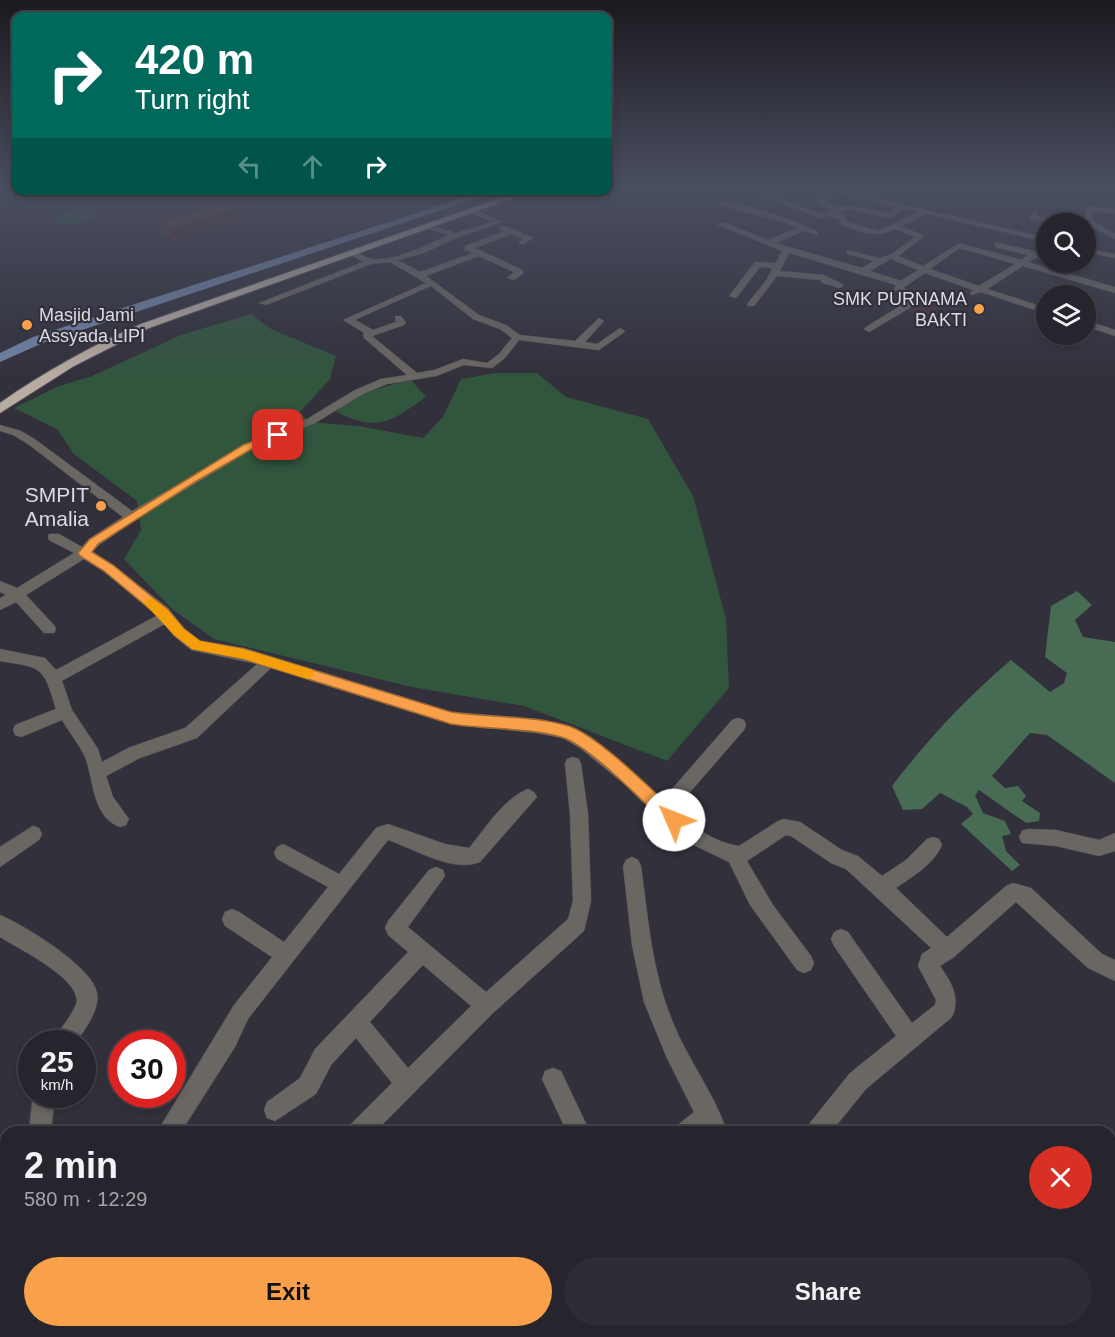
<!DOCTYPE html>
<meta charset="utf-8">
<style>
body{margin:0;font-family:Arial,sans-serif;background:#2e2c34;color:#f1f3f6;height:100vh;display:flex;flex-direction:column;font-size:22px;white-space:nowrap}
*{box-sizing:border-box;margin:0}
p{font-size:20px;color:#a4a4a9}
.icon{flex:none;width:33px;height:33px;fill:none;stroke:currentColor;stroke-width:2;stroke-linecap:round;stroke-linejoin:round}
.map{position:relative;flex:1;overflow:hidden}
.details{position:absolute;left:0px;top:1126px;width:1116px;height:212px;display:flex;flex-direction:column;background:#26242c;border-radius:18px 18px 0 0;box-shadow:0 3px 9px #0003,0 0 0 2px #424148}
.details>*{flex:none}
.top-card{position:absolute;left:12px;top:12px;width:600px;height:183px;border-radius:12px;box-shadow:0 3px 9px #0003,0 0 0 2px #424148;background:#00695c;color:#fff;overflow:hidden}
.fabs{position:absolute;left:1036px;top:213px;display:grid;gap:12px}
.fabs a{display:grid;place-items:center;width:60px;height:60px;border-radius:50%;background:#26242c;box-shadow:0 3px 9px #0003,0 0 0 2px #424148;font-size:30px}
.speed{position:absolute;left:18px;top:1030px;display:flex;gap:12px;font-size:30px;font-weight:700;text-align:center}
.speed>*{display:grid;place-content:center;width:78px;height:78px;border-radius:50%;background:#26242c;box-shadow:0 3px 9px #0003,0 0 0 2px #424148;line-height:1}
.speed small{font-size:15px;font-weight:400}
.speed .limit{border:9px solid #d22;background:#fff;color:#111}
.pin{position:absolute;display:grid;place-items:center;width:51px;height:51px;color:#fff;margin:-26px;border-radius:12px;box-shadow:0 3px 9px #0006}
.me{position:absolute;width:66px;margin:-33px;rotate:314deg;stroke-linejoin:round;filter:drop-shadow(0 0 4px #0008)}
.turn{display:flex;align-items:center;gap:21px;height:126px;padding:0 24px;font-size:27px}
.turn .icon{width:78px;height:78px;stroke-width:2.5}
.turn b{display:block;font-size:42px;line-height:51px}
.lanes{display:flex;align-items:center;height:57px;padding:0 24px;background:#0003;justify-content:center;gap:30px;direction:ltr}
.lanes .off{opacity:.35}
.round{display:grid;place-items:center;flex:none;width:63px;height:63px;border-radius:32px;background:#2e2c34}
.summary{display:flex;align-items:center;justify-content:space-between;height:102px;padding:0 24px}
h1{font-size:36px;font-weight:700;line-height:45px}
.primary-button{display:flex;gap:12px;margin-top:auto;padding:12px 24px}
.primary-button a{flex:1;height:69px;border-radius:36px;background:#f8a14a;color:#111;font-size:24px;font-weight:700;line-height:69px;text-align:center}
.primary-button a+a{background:#2e2c34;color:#f1f3f6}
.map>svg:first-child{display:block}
</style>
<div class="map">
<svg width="1115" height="1337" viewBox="0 0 1115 1337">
<rect width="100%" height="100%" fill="#32303b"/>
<path fill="#483338" d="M 926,301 L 941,307 L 930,313 L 943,319 L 955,313 L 965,317 L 945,327 L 907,311 Z"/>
<g fill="#32553e">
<path d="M 81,209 L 95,210 L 98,215 C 84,223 72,225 56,223 L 54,218 L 64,212 Z"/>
<path d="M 251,314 L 271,329 L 336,356 L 330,379 L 300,412 L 309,422 L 359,426 L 423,438 L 443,417 L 461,379 L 496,373 L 537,373 L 566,397 L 648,419 L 693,496 L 726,619 L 729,688 L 667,761 L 524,706 L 412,687 L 214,639 L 172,609 L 124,559 L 141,530 L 137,501 L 74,454 L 57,429 L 14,408 L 59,386 L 92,376 L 181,335 Z"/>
<path d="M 410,379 L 426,397 C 389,423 379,432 336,412 L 351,397 Z"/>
</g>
<path fill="#476b53" d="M 1077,591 L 1092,605 L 1075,620 L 1083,637 L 1115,642 L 1115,783 L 1047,735 L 1030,733 L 992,776 L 1005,788 L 1018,786 L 1026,796 L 1022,801 L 1040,813 L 1039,821 L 1026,823 L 979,790 L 975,795 L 983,813 L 1005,821 L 1011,834 L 1002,836 L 1006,851 L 1020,865 L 1012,871 L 961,824 L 973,814 L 967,807 L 940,793 L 922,809 L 903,810 L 892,786 C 928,739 966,698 1011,660 L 1050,692 L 1064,683 L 1067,673 L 1045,657 L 1051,606 Z"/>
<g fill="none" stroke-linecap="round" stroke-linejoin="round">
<path fill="#7183a6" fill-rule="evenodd" d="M 487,190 L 502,190 L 43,343 L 0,362 L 0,353 L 33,337 Z"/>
<defs>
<g id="minor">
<path d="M 748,190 L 757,190 L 822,214 L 833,210 L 817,203 L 817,199 L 830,192 L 829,190 L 840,190 L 1047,238 L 1047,242 L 927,214 L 901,226 L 925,236 L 898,256 L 923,266 L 959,243 L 1021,260 L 1028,255 L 995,247 L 995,243 L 998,243 L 1047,254 L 1047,258 L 1035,258 L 1028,262 L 1115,287 L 1115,293 L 1023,266 L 987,289 L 1047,308 L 1047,314 L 981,292 L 971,295 L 970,293 L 973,290 L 925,273 L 903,288 L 923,296 L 923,300 L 869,332 L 864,329 L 866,327 L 913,298 L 894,290 L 896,285 L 789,253 L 780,271 L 824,275 L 844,285 L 840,288 L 822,283 L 821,280 L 777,276 L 754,306 L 748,306 L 747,304 L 765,282 L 773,268 L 760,267 L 736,298 L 729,296 L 755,262 L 776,263 L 782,251 L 716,224 L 723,222 L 768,240 L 798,228 L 783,222 L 719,205 L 719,201 C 744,201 795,221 817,231 L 817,235 L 804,231 L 775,243 L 862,268 L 874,261 L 847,254 L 847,250 L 879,258 L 890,255 L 915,237 L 895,229 C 874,239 862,232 841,225 L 839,218 L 830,216 L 819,218 ZM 837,193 L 896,207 L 889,213 L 847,205 L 839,207 L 825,201 ZM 848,209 L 890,218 L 903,209 L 919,212 L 879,231 L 847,222 L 845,215 L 837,213 ZM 960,248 L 1015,264 L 979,286 L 930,269 ZM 891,259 L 918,270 L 901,281 L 870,271 Z"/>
<path d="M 1087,206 L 1115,209 L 1115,213 L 1093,211 L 1092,220 L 1115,234 L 1115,239 L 1085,223 Z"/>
<path d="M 473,209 L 503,222 L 456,238 L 424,253 L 398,260 L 420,272 L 473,253 L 465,250 L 465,246 L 504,231 L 498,228 L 505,226 L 533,238 L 522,245 L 518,243 L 523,239 L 511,234 L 475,248 L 523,270 L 523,274 L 514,280 L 507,278 L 514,272 L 479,256 L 426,276 L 479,315 L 506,325 L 520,335 L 575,341 L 599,318 L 604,321 L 585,342 L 597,344 L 620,328 L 625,331 L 623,333 L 599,350 L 519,340 L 505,358 L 492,368 L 464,365 L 436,376 L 387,384 L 363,394 L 315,423 L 251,450 L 135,520 L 99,545 L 92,552 L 113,565 L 168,608 L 184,628 L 200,641 L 244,648 L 451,712 L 537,719 L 567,725 L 592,738 L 661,797 L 672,789 L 732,720 L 738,718 L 744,720 L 746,725 L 744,730 L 684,799 L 673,808 C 692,826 713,842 739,846 L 778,821 L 784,819 L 800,822 L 842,850 L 858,856 L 882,876 L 906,860 L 927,839 L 933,837 L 939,839 L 942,845 C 934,864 912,877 896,888 L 947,937 L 1006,886 L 1013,883 L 1031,888 L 1102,954 L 1115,960 L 1115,981 L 1088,968 L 1016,902 L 954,957 L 940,966 C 951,982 961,997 952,1017 L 866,1089 L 831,1132 L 806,1132 L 809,1124 L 850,1073 L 896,1036 L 834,946 L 831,939 L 834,932 L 841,929 L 848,932 L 912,1023 L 935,1005 L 936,1000 L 918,966 L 922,954 L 931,948 L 846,869 L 831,863 L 791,836 L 786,835 L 747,861 L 773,905 L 811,956 L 814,963 L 811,970 L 804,973 L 797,970 L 750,905 L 729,862 L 681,839 L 623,783 L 580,748 L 563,738 L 537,733 L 451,724 L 271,668 L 197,738 L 140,758 L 106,776 L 113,797 L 129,819 L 126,825 L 120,827 C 92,817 94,780 85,757 C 79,744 69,732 62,720 L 21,737 L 15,735 L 13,730 L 15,725 L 56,709 C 43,666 43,668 0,661 L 0,649 L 45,658 L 56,670 L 158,615 L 103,571 L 84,559 L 26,595 L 54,625 L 56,629 L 54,633 L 44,633 L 16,602 L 0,610 L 0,598 L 6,595 L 0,592 L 0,581 L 17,588 L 74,553 L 49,540 L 48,537 L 49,534 L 59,534 L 82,547 L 89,539 L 123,517 L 28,444 L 13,435 L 0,431 L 0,425 L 21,431 L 36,440 L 132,511 L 243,446 L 307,419 L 355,390 L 381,379 L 407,375 L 364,338 L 363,332 L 343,320 L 426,283 L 390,262 L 371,264 L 266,305 L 259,303 L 363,262 L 350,254 L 350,250 C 359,250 363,258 372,259 C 394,262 429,244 449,235 L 426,228 L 426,224 L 456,233 L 492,222 L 470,213 ZM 431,286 L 473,319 L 500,329 L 512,338 L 499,354 L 487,363 L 463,359 L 434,370 L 417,373 L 372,336 L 404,325 L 406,323 L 401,316 L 395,316 L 396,322 L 373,330 L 355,320 ZM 165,624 L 174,636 L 191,650 L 257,664 L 185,728 L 128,748 L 102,762 L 98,749 L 72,710 L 62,681 Z"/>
<path d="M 1032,212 L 1038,212 L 1037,216 L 1048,218 L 1047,226 L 1042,226 L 1041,221 L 1030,219 Z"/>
<path d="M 1086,248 L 1115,254 L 1115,258 L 1086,252 Z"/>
<path d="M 1086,320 L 1115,330 L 1115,336 L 1086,326 Z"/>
<path d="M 573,757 L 579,759 L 581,764 L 588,814 L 591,901 L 584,931 L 493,1013 L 375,1132 L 348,1132 L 351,1124 L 392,1083 L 356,1038 L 331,1065 L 316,1094 L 275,1121 L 267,1118 L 264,1110 L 267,1102 L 300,1078 L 315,1049 L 408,952 L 388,935 L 385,928 L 388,921 L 429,870 L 436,867 L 443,870 L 445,876 L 408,927 L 486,992 L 568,919 L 573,901 L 570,814 L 565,764 L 567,759 ZM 423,965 L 471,1006 L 408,1068 L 370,1022 Z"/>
<path d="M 528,789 L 534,792 L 537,797 L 480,862 C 452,873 415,849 388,840 L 248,1019 L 235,1047 L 181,1132 L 157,1132 L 234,1005 L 272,957 L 225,926 L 222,919 L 225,912 L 232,909 L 239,912 L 284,942 L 328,887 L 277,859 L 274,853 L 277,847 L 283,844 L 289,847 L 339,874 L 376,828 L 388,824 L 445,844 L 469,848 C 485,829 504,798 528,789 Z"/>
<path d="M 33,826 L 39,828 L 42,834 L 39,840 L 0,867 L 0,847 Z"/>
<path d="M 1028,829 L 1056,830 L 1099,840 L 1115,833 L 1115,851 L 1099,856 L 1056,846 L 1022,843 L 1019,837 L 1022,831 Z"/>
<path d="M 632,857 L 638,860 L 641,866 C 648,918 652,971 672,1020 C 687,1059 715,1094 727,1132 L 676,1132 L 679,1124 L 694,1112 L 666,1056 L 644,1002 L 632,945 L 623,866 L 626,860 Z"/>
<path d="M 0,915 C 24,925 93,967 97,993 C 100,1011 84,1030 75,1044 L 52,1044 C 58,1030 71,1018 76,1004 C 84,980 17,948 0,937 Z"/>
<path d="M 553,1068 L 561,1071 L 590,1132 L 567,1132 L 542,1079 L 545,1071 Z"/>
<path d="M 33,1095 L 55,1095 L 51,1132 L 29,1132 Z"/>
<path d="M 6,1173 L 6,1202 L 0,1205 L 0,1176 Z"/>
<path d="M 188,1332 L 214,1332 L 215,1337 L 189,1337 Z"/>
<path d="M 476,1332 L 502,1332 L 503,1337 L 477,1337 Z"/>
<path d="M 726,1332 L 770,1332 L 772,1337 L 724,1337 Z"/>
</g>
<path id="highway" d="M 523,190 L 536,190 L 149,328 L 74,366 L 0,413 L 0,403 C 44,372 91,346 141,324 Z"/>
</defs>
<use href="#minor" stroke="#514f59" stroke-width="1"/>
<use href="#highway" stroke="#514f59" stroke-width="2"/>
<use href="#minor" fill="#6a6662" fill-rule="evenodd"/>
<use href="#highway" fill="#b8aca2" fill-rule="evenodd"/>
</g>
<path fill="#56342f" d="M 241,208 L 245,220 L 177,241 L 162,234 L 157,222 Z"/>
<path fill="#462a26" d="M 241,208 L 245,220 L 177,241 L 172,229 Z"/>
<path fill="#643c37" stroke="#462a26" stroke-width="1.5" d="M 226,202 L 241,208 L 172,229 L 157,222 Z"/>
<linearGradient id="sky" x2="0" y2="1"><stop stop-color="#1c1a20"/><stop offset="0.5" stop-color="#494e60"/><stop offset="1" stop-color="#494e60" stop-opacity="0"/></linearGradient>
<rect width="1115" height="377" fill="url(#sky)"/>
<path fill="#f8a14a" stroke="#a16930" stroke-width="1.5" d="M 275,433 L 283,435 L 250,450 L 195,482 L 98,544 L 92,552 L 113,565 L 167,609 L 184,629 L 200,641 L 244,649 L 451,712 C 489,718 533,715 569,726 C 599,736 654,792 679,815 L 682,820 L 679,825 L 674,828 L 668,825 C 646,805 588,744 561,737 C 526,727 487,730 451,724 L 244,659 L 192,649 L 174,635 L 158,616 L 104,571 L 80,556 L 78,553 L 90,539 L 243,445 Z"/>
<path fill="#f59e0b" d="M 151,598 L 167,609 L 184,629 L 200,641 L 244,649 L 313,670 L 315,674 L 308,679 L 244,659 L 192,649 L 174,635 L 144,603 L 146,599 Z"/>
<g fill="#f8a14a" stroke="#32303b" stroke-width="2">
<circle cx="979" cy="309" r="6"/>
<circle cx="27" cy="325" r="6"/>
<circle cx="101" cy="506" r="6"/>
</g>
<g text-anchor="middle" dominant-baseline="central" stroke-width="4.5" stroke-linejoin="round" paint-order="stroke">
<g font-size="18" fill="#dcdbe2" stroke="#32303b" text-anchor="end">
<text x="967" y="299">SMK PURNAMA<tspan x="967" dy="21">BAKTI</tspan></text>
<text x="39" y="315" text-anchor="start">Masjid Jami<tspan x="39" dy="21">Assyada LIPI</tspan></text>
</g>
<g font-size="21" fill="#dcdbe2" stroke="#32303b" text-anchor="end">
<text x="89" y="494">SMPIT<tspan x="89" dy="24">Amalia</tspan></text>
</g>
</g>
</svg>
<div class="fabs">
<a><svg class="icon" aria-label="search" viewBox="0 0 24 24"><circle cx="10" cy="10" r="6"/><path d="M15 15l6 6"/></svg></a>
<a><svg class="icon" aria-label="layers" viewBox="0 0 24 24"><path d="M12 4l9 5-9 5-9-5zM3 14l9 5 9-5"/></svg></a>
</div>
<div class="speed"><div>25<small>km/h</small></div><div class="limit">30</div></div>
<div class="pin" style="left:278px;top:435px;background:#d93025"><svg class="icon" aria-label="arrive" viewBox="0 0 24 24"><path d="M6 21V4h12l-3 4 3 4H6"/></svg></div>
<svg class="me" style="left:674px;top:820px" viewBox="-20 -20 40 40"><circle r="19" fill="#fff"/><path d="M0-13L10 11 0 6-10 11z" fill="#f8a14a"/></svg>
<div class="top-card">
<div class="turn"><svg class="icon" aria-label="right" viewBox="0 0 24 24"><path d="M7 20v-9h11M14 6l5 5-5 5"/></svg><div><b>420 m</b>Turn right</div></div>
<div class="lanes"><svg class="icon off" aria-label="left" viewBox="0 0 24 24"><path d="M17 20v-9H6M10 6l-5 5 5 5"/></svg><svg class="icon off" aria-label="ahead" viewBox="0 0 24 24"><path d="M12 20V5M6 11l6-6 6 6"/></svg><svg class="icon" aria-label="right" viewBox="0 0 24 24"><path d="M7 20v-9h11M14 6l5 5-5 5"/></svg></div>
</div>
<section class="details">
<div class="summary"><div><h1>2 min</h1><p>580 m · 12:29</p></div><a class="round" style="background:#d93025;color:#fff"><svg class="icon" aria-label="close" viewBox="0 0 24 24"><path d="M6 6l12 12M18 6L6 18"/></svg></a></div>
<div class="primary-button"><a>Exit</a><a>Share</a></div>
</section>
</div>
